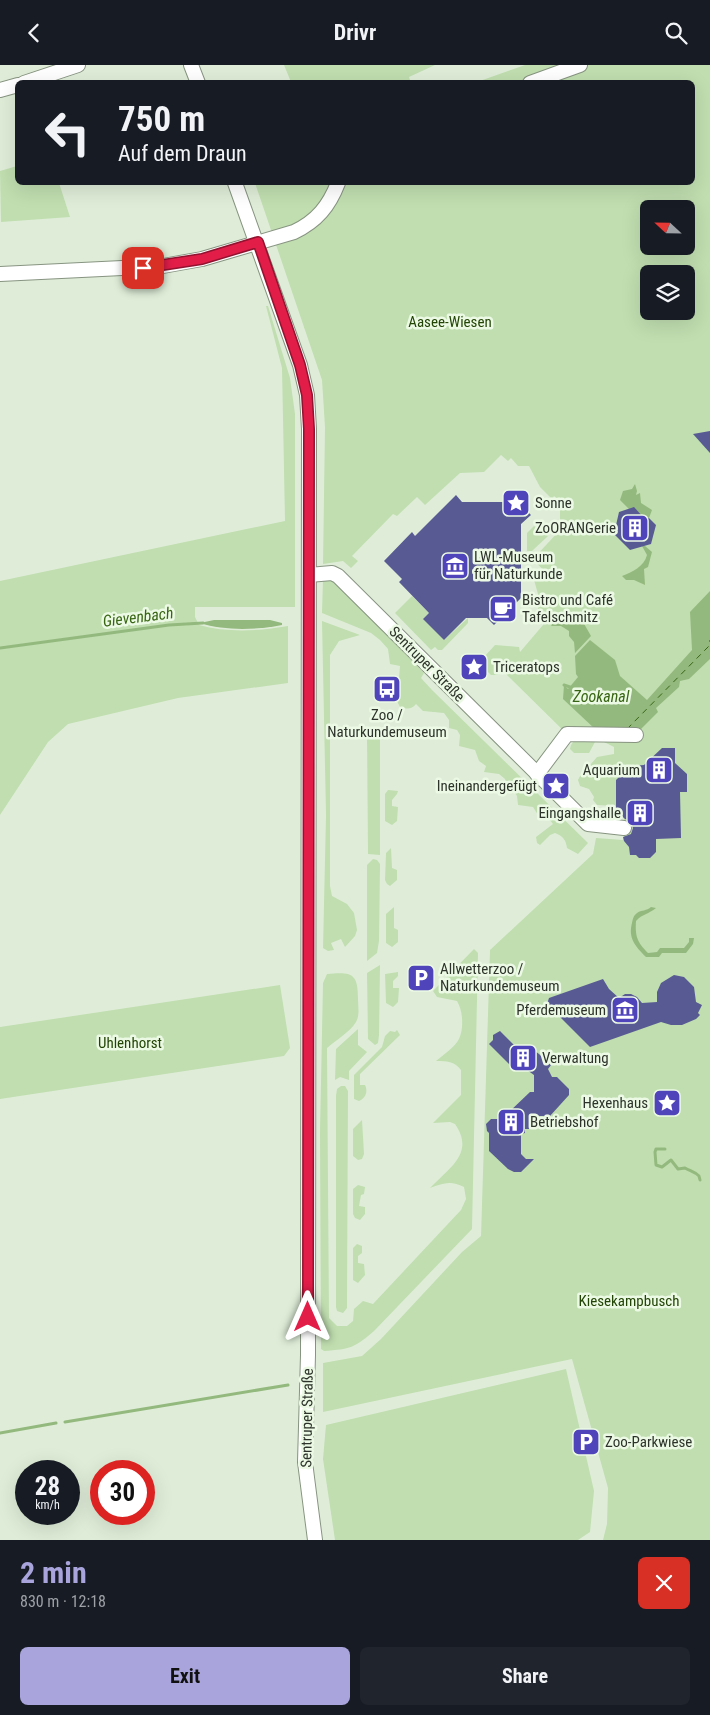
<!DOCTYPE html>
<meta charset="utf-8">
<style>
body{margin:0;font-family:"Roboto Condensed",sans-serif;background:#20242c;color:#f1f3f6;height:100vh;display:flex;flex-direction:column;font-size:19px;white-space:nowrap}
*{box-sizing:border-box;margin:0}
p{font-size:16px;color:#9ea1a6}
.icon{flex:none;width:28px;height:28px;fill:none;stroke:currentColor;stroke-width:2;stroke-linecap:round;stroke-linejoin:round}
.map{position:relative;height:1475px;overflow:hidden}
.details{display:flex;flex-direction:column;background:#171b24;flex:1}
.details>*{flex:none}
.banner{position:absolute;left:15px;top:15px;width:680px;height:105px;border-radius:8px;box-shadow:0 5px 20px #0002;background:#171b24;color:#f1f3f6;overflow:hidden}
.needle{width:32px;rotate:292deg}
.fabs{position:absolute;left:640px;top:135px;display:grid;gap:10px}
.fabs a{display:grid;place-items:center;width:55px;height:55px;border-radius:8px;background:#171b24;box-shadow:0 5px 20px #0002;font-size:25px}
.speed{position:absolute;left:15px;top:1395px;display:flex;gap:10px;font-size:25px;font-weight:700;text-align:center}
.speed>*{display:grid;place-content:center;width:65px;height:65px;border-radius:50%;background:#171b24;box-shadow:0 5px 20px #0002;line-height:1}
.speed small{font-size:12px;font-weight:400}
.speed .limit{border:8px solid #d22;background:#fff;color:#111}
.pin{position:absolute;display:grid;place-items:center;width:42px;height:42px;color:#fff;margin:-21px;border-radius:10px;box-shadow:0 2px 8px #0006}
.me{position:absolute;width:55px;margin:-28px;rotate:0deg;stroke-linejoin:round;filter:drop-shadow(0 0 4px #0008)}
.turn{display:flex;align-items:center;gap:18px;height:105px;padding:0 20px;font-size:22px}
.turn .icon{width:65px;height:65px;stroke-width:2.5}
.turn b{display:block;font-size:35px;line-height:42px}
.round{display:grid;place-items:center;flex:none;width:52px;height:52px;border-radius:8px;background:#20242c}
.overview{display:flex;align-items:center;justify-content:space-between;height:85px;padding:0 20px}
h1{font-size:30px;font-weight:700;line-height:38px;color:#a9a4db}
.primary-button{display:flex;gap:10px;margin-top:auto;padding:10px 20px}
.primary-button a{flex:1;height:58px;border-radius:8px;background:#a9a4db;color:#111;font-size:20px;font-weight:700;line-height:58px;text-align:center}
.primary-button a+a{background:#20242c;color:#f1f3f6}
header{display:flex;justify-content:space-between;align-items:center;height:65px;padding:0 20px;background:#171b24;font-size:22px;font-weight:700}
.map>svg:first-child{display:block}
</style>
<header><svg class="icon" aria-label="back" viewBox="0 0 24 24"><path d="M15 5l-7 7 7 7"/></svg>Drivr<svg class="icon" aria-label="search" viewBox="0 0 24 24"><circle cx="10" cy="10" r="6"/><path d="M15 15l6 6"/></svg></header>
<div class="map">
<svg width="710" height="1475" viewBox="0 0 710 1475">
<rect width="100%" height="100%" fill="#dfedd8"/>
<g fill="#c0deb0" fill-rule="evenodd">
<path d="M 284,0 L 435,0 L 409,12 L 411,18 L 291,17 Z"/>
<path d="M 525,0 L 710,0 L 710,1475 L 603,1475 L 607,1459 L 608,1423 L 572,1294 L 323,1347 L 323,1298 L 362,1291 L 381,1274 L 462,1187 L 481,1171 L 490,885 L 593,789 L 596,773 L 623,775 L 624,771 L 624,754 L 616,745 L 615,741 L 597,740 L 593,735 L 594,732 L 589,724 L 580,721 L 578,715 C 582,706 591,700 597,692 L 614,689 L 614,682 L 604,677 L 595,677 L 589,688 L 574,688 L 570,684 L 571,680 L 574,676 L 503,606 L 497,610 L 491,610 L 482,601 L 484,592 L 495,580 L 519,582 L 520,587 L 543,560 L 543,549 L 538,546 L 538,529 L 534,515 L 544,506 L 533,494 L 560,465 L 560,437 L 554,431 L 552,434 L 540,422 L 529,401 L 518,401 L 511,393 L 508,396 L 501,390 L 484,407 L 460,408 L 425,440 L 417,432 L 397,451 L 393,449 L 352,491 L 358,496 L 351,503 L 343,496 L 323,499 L 325,362 L 322,315 L 255,118 L 692,118 L 692,18 L 477,17 ZM 649,144 L 686,144 L 686,181 L 649,181 ZM 649,209 L 686,209 L 686,246 L 649,246 Z"/>
<path d="M 17,101 L 18,118 L 59,118 L 70,152 L 1,157 L 0,106 Z"/>
<path d="M 266,241 L 268,241 L 290,313 L 295,349 L 295,542 L 195,542 L 195,552 L 199,560 C 227,568 260,566 288,561 L 288,618 L 178,633 L 68,659 L 48,677 L 0,750 L 0,516 L 285,456 L 282,303 Z"/>
<path d="M 534,461 L 548,471 L 532,486 L 527,486 L 527,468 Z"/>
<path d="M 323,514 L 333,515 L 424,608 L 421,613 L 432,625 L 588,778 L 578,789 L 567,783 C 566,775 563,771 555,768 L 550,770 L 540,780 L 537,778 L 536,772 L 553,759 L 549,754 L 540,753 L 533,742 L 518,740 L 517,731 L 514,726 L 507,725 L 505,714 L 499,709 L 484,707 L 486,701 L 479,696 L 475,685 L 459,681 L 460,670 L 457,665 L 449,663 L 449,655 L 444,648 L 423,646 L 416,639 C 411,645 407,644 400,642 L 397,636 L 400,601 L 390,599 L 388,584 L 380,575 L 371,568 L 322,548 Z"/>
<path d="M 412,531 L 429,548 L 444,575 L 468,553 L 468,558 L 442,585 L 438,585 L 435,582 L 431,585 L 395,548 Z"/>
<path d="M 322,556 L 360,570 L 339,576 L 330,590 L 330,821 L 332,831 L 347,839 L 354,848 L 357,865 L 355,871 L 345,882 L 341,874 L 331,878 L 334,885 L 328,886 L 323,883 L 326,750 Z"/>
<path d="M 373,664 L 378,666 L 380,669 L 380,790 L 368,789 L 367,669 L 370,665 Z"/>
<path d="M 388,725 L 398,726 L 397,729 L 392,735 L 392,741 L 398,742 L 397,756 L 392,760 L 385,756 L 385,729 Z"/>
<path d="M 391,783 L 392,803 L 397,805 L 397,815 L 390,821 L 387,819 L 385,815 L 386,788 Z"/>
<path d="M 373,794 L 377,795 L 380,799 L 379,876 L 377,888 L 367,896 L 367,800 Z"/>
<path d="M 394,842 L 394,863 L 398,865 L 398,877 L 392,882 L 386,878 L 386,849 Z"/>
<path d="M 474,884 L 478,888 L 472,1164 L 374,1266 C 354,1283 351,1284 324,1286 L 321,1284 L 320,1066 L 323,918 L 327,909 C 352,907 358,908 358,934 C 358,942 360,950 356,957 C 350,967 336,975 327,983 L 329,1253 L 337,1261 L 347,1261 L 353,1256 L 354,1244 L 363,1236 L 373,1239 L 461,1145 L 466,1134 L 464,1122 C 451,1115 443,1118 430,1123 C 450,1102 475,1088 455,1059 L 450,1057 L 433,1058 L 461,1030 L 461,1005 C 454,996 447,996 436,996 C 443,990 455,982 459,974 C 464,963 463,946 457,936 L 437,932 L 433,926 Z"/>
<path d="M 380,900 L 379,970 L 378,978 L 375,980 L 368,974 L 367,908 Z"/>
<path d="M 398,907 L 398,911 L 393,916 L 393,923 L 399,923 L 398,937 L 393,942 L 386,938 L 385,909 Z"/>
<path d="M 280,920 L 290,983 L 284,991 L 0,1034 L 0,962 Z"/>
<path d="M 358,964 L 358,980 L 367,987 L 349,1006 L 349,1015 L 340,1012 L 335,1015 L 336,984 Z"/>
<path d="M 397,965 L 400,970 L 360,1009 L 360,1020 L 365,1020 C 368,1026 366,1033 359,1036 L 354,1034 L 354,1010 L 382,982 L 385,971 L 390,966 L 395,967 Z"/>
<path d="M 341,1021 L 345,1021 L 348,1026 L 347,1234 L 347,1243 L 343,1248 L 337,1246 L 336,1242 L 336,1031 L 337,1024 Z"/>
<path d="M 362,1055 L 364,1089 L 362,1094 L 358,1095 L 353,1091 L 353,1064 Z"/>
<path d="M 358,1120 L 365,1122 L 364,1129 L 361,1130 L 359,1141 L 365,1142 L 365,1149 L 360,1155 L 355,1153 L 353,1149 L 353,1124 Z"/>
<path d="M 357,1179 L 362,1181 L 362,1188 L 358,1191 L 358,1198 L 364,1199 L 365,1210 L 358,1218 L 353,1215 L 353,1183 Z"/>
<path d="M 566,1304 L 594,1426 L 590,1467 L 578,1475 L 335,1475 L 323,1394 L 326,1360 Z"/>
</g>
<g fill="#94b97e">
<path d="M 635,419 L 637,426 L 636,430 L 640,428 L 641,438 L 652,445 L 649,453 L 644,453 L 634,443 L 629,444 L 620,435 L 623,426 L 632,424 Z"/>
<path d="M 642,481 L 645,481 L 652,487 L 648,502 L 644,504 L 645,520 L 634,515 L 626,515 L 622,511 C 632,507 644,502 647,490 Z"/>
<path d="M 710,526 L 710,594 L 689,614 L 680,616 L 679,622 L 656,643 L 658,647 L 641,664 L 595,664 L 563,634 L 564,620 L 568,624 L 578,612 L 576,609 L 575,591 L 590,575 L 615,595 L 620,611 L 647,635 L 692,585 L 690,547 Z"/>
<path d="M 573,552 L 583,557 L 591,571 L 575,588 L 574,577 L 569,571 L 569,566 L 561,561 L 551,561 L 556,554 L 563,554 L 567,558 Z"/>
<path d="M 214,555 L 270,555 L 282,558 L 282,560 C 256,565 225,566 200,558 Z"/>
<path d="M 651,842 L 656,843 C 649,849 642,849 636,856 C 635,871 637,877 648,888 L 657,887 L 660,883 L 684,883 L 689,877 L 689,873 L 694,873 L 693,879 L 686,888 L 662,888 L 659,892 L 646,892 C 635,881 628,873 632,858 C 633,854 633,851 637,848 C 641,845 647,846 651,842 Z"/>
</g>
<g fill="none" stroke-linecap="round" stroke-linejoin="round">
<g stroke="#94b97e" stroke-width="3">
<path d="M 0,583 L 169,560 L 203,558"/>
<path d="M 564,620 L 573,623"/>
<path d="M 665,1084 L 656,1084 L 655,1087 L 656,1100 L 662,1102 L 671,1095 L 678,1104 L 685,1103 C 690,1106 695,1107 699,1111 L 700,1115"/>
<path d="M 65,1357 L 288,1320"/>
<path d="M 0,1368 L 56,1358"/>
</g>
<path stroke="#386513" stroke-width="1" stroke-dasharray="6 5" stroke-linecap="butt" d="M 627,664 L 709,581 L 710,575"/>
</g>
<g fill="#585a93">
<path d="M 710,366 L 710,388 L 693,369 Z"/>
<path d="M 456,430 L 462,437 L 518,437 L 531,450 L 521,459 L 521,533 L 494,560 L 487,553 L 466,553 L 444,575 L 423,554 L 429,548 L 399,517 L 402,514 L 384,496 L 412,467 L 415,471 Z"/>
<path d="M 634,442 L 644,453 L 649,453 L 656,460 L 651,479 L 630,485 L 614,469 L 619,447 Z"/>
<path d="M 662,683 L 675,683 L 675,698 L 687,709 L 687,727 L 680,727 L 681,773 L 656,774 L 656,787 L 650,793 L 639,793 L 636,790 L 630,790 L 629,782 L 624,776 L 623,772 L 631,769 L 633,763 L 630,756 L 625,754 L 616,745 L 616,715 L 623,708 L 626,707 L 630,701 L 644,700 Z"/>
<path d="M 674,910 L 684,912 L 694,922 L 696,937 L 702,940 L 698,948 L 700,950 L 696,954 L 682,960 L 671,960 L 661,957 L 590,982 L 547,939 L 549,933 L 603,914 L 609,924 L 619,933 L 625,929 L 631,929 L 637,932 L 642,938 L 657,937 L 657,927 L 661,918 Z"/>
<path d="M 500,966 L 520,986 L 535,986 L 539,989 L 551,1000 L 548,1004 L 552,1012 L 557,1012 L 569,1024 L 569,1030 L 550,1051 L 538,1051 L 538,1055 L 534,1055 L 534,1059 L 530,1060 L 530,1064 L 525,1064 L 525,1068 L 521,1069 L 521,1089 L 526,1094 L 534,1094 L 521,1107 L 514,1107 L 508,1104 L 489,1086 L 489,1068 L 487,1066 L 486,1059 L 491,1054 L 508,1054 L 508,1048 L 530,1027 L 534,1027 L 534,1010 L 520,1000 L 515,1005 L 489,979 L 493,975 L 493,970 Z"/>
</g>
<g fill="none" stroke-linecap="round" stroke-linejoin="round">
<defs>
<g id="minor">
<path d="M 191,0 L 198,18"/>
<path d="M 24,18 L 78,0"/>
<path d="M 530,18 L 580,0"/>
<path d="M 0,25 L 18,20"/>
<path d="M 235,118 L 300,300 L 307,330 L 309,364 L 308,1290 L 305,1397 L 315,1475"/>
<path d="M 0,209 L 163,201 L 202,194 L 294,167 C 317,156 329,141 338,118"/>
<path d="M 309,510 L 332,508 L 338,511 L 588,759 L 624,763"/>
<path d="M 537,709 L 567,669 L 636,670"/>
</g>
</defs>
<use href="#minor" stroke="#879481" stroke-width="16"/>
<use href="#minor" stroke="#fff" stroke-width="14"/>
</g>
<g fill="none" stroke-linecap="round" stroke-linejoin="round">
<defs>
<path id="route" d="M 143,203 L 202,194 L 258,177 L 300,300 L 307,330 L 309,364 L 308,1252"/>
</defs>
<use href="#route" stroke="#92132f" stroke-width="12"/>
<use href="#route" stroke="#e11d48" stroke-width="9"/>
</g>
<defs>
<symbol id="sight-square" viewBox="-11 -11 22 22"><rect x="-9" y="-9" width="18" height="18" rx="4" fill="#5044bb" stroke="#ecfae5"/><path d="M0-6L1.8-2.2L6-1.7L2.9 1.2L3.7 5.4L0 3.3L-3.7 5.4L-2.9 1.2L-6-1.7L-1.8-2.2Z" fill="#fff"/></symbol>
<symbol id="building-square" viewBox="-11 -11 22 22"><rect x="-9" y="-9" width="18" height="18" rx="4" fill="#5044bb" stroke="#ecfae5"/><path d="M-4-6H4V6H1V3H-1V6H-4ZM-2.5-4.3h1.7v1.8h-1.7ZM.8-4.3h1.7v1.8H.8ZM-2.5-1h1.7V.8h-1.7ZM.8-1h1.7V.8H.8Z" fill="#fff"/></symbol>
<symbol id="museum-square" viewBox="-11 -11 22 22"><rect x="-9" y="-9" width="18" height="18" rx="4" fill="#5044bb" stroke="#ecfae5"/><path d="M0-6L6-3V-2H-6V-3ZM-5-1h2V3h-2ZM-1-1h2V3h-2ZM3-1h2V3H3ZM-6 4H6V6H-6Z" fill="#fff"/></symbol>
<symbol id="cafe-square" viewBox="-11 -11 22 22"><rect x="-9" y="-9" width="18" height="18" rx="4" fill="#5044bb" stroke="#ecfae5"/><path d="M-5.5-4.5H6V0H3Q3 3.5 0 3.5H-2.5Q-5.5 3.5-5.5 0ZM3-3.2v2h1.7v-2ZM-6 4.5H4V6H-6Z" fill="#fff"/></symbol>
<symbol id="bus-square" viewBox="-11 -11 22 22"><rect x="-9" y="-9" width="18" height="18" rx="4" fill="#5044bb" stroke="#ecfae5"/><path d="M-5-6H5V4H4V6H2V4H-2V6H-4V4H-5ZM-3.5-4V0h7V-4ZM-3.5 1.2v1.5H-2V1.2ZM2 1.2v1.5H3.5V1.2Z" fill="#fff"/></symbol>
<symbol id="parking-square" viewBox="-11 -11 22 22"><rect x="-9" y="-9" width="18" height="18" rx="4" fill="#5044bb" stroke="#ecfae5"/><path d="M-3.5-5.5H1a3.5 3.5 0 0 1 0 7H-1V5.5H-3.5ZM-1-3.4V-.6H.8a1.4 1.4 0 0 0 0-2.8Z" fill="#fff"/></symbol>
</defs>
<g fill-rule="evenodd">
<use href="#sight-square" x="500" y="422" width="32" height="32"/>
<use href="#building-square" x="619" y="447" width="32" height="32"/>
<use href="#museum-square" x="439" y="485" width="32" height="32"/>
<use href="#cafe-square" x="487" y="528" width="32" height="32"/>
<use href="#sight-square" x="458" y="586" width="32" height="32"/>
<use href="#bus-square" x="371" y="608" width="32" height="32"/>
<use href="#building-square" x="643" y="689" width="32" height="32"/>
<use href="#sight-square" x="540" y="705" width="32" height="32"/>
<use href="#building-square" x="624" y="732" width="32" height="32"/>
<use href="#parking-square" x="405" y="897" width="32" height="32"/>
<use href="#museum-square" x="609" y="929" width="32" height="32"/>
<use href="#building-square" x="507" y="977" width="32" height="32"/>
<use href="#sight-square" x="651" y="1022" width="32" height="32"/>
<use href="#building-square" x="495" y="1041" width="32" height="32"/>
<use href="#parking-square" x="570" y="1361" width="32" height="32"/>
</g>
<g text-anchor="middle" dominant-baseline="central" stroke-width="5" stroke-linejoin="round" paint-order="stroke">
<g font-size="15" fill="#224404" stroke="#ecfae5">
<text x="450" y="257">Aasee-Wiesen</text>
<text x="130" y="978">Uhlenhorst</text>
<text x="629" y="1236">Kiesekampbusch</text>
</g>
<g font-size="15" fill="#2d332b" stroke="#ecfae5" text-anchor="start">
<text x="535" y="438">Sonne</text>
<text x="616" y="463" text-anchor="end">ZoORANGerie</text>
<text x="474" y="492">LWL-Museum<tspan x="474" dy="17">für Naturkunde</tspan></text>
<text x="522" y="535">Bistro und Café<tspan x="522" dy="17">Tafelschmitz</tspan></text>
<text x="493" y="602">Triceratops</text>
<text x="387" y="650" text-anchor="middle">Zoo /<tspan x="387" dy="17">Naturkundemuseum</tspan></text>
<text x="640" y="705" text-anchor="end">Aquarium</text>
<text x="537" y="721" text-anchor="end">Ineinandergefügt</text>
<text x="621" y="748" text-anchor="end">Eingangshalle</text>
<text x="440" y="904">Allwetterzoo /<tspan x="440" dy="17">Naturkundemuseum</tspan></text>
<text x="606" y="945" text-anchor="end">Pferdemuseum</text>
<text x="542" y="993">Verwaltung</text>
<text x="648" y="1038" text-anchor="end">Hexenhaus</text>
<text x="530" y="1057">Betriebshof</text>
<text x="605" y="1377">Zoo-Parkwiese</text>
</g>
<g font-size="15" fill="#2d332b" stroke="#ecfae5">
<text transform="translate(427 599) rotate(45)">Sentruper Straße</text>
<text transform="translate(307 1353) rotate(-89)">Sentruper Straße</text>
</g>
<g font-size="16" font-style="italic" fill="#386513" stroke="#ecfae5">
<text transform="translate(138 552) rotate(-7)">Gievenbach</text>
<text x="601" y="631">Zookanal</text>
</g>
</g>
</svg>
<div class="fabs">
<a><svg class="needle" viewBox="-14 -14 28 28"><path d="M0-13l5 13h-10z" fill="#e53935"/><path d="M0 13l5-13h-10z" fill="#9ea1a6"/></svg></a>
<a><svg class="icon" aria-label="layers" viewBox="0 0 24 24"><path d="M12 4l9 5-9 5-9-5zM3 14l9 5 9-5"/></svg></a>
</div>
<div class="speed"><div>28<small>km/h</small></div><div class="limit">30</div></div>
<div class="pin" style="left:143px;top:203px;background:#d93025"><svg class="icon" aria-label="arrive" viewBox="0 0 24 24"><path d="M6 21V4h12l-3 4 3 4H6"/></svg></div>
<svg class="me" style="left:308px;top:1252px" viewBox="-20 -20 40 40"><path d="M0-17L14 15 0 8-14 15z" fill="#e11d48" stroke="#fff" stroke-width="4"/></svg>
<div class="banner">
<div class="turn"><svg class="icon" aria-label="left" viewBox="0 0 24 24"><path d="M17 20v-9H6M10 6l-5 5 5 5"/></svg><div><b>750 m</b>Auf dem Draun</div></div>
</div>
</div>
<section class="details">
<div class="overview"><div><h1>2 min</h1><p>830 m · 12:18</p></div><a class="round" style="background:#d93025;color:#fff"><svg class="icon" aria-label="close" viewBox="0 0 24 24"><path d="M6 6l12 12M18 6L6 18"/></svg></a></div>
<div class="primary-button"><a>Exit</a><a>Share</a></div>
</section>
